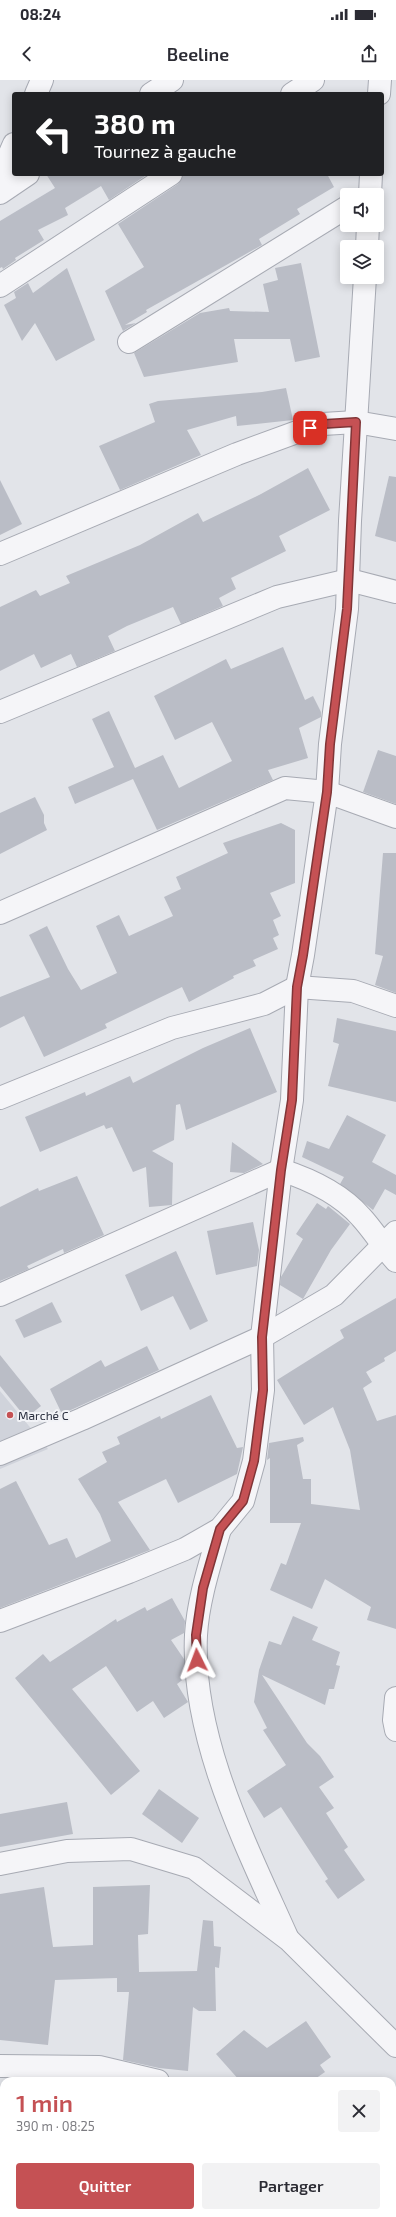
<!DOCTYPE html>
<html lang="fr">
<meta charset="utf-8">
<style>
body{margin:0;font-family:"Exo 2",sans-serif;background:#f2f2f3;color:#2b2b33;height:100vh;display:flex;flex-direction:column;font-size:15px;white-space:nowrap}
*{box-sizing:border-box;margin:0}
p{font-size:13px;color:#7c7c81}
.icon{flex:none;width:22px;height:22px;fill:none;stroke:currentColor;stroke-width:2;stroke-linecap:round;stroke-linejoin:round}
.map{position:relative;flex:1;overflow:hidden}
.panel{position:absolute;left:0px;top:1997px;width:396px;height:140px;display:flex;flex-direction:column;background:#fff;border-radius:12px 12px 0 0;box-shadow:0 2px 10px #0003}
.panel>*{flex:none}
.top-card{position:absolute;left:12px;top:12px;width:372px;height:84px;border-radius:4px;box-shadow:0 2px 10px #0003;background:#202124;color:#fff;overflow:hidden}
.tools{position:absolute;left:340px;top:108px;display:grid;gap:8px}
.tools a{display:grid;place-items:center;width:44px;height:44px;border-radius:4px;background:#fff;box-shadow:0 2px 10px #0003;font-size:20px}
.pin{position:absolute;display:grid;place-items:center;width:34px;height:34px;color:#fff;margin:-17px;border-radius:8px;box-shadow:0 2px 6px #0006}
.me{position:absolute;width:44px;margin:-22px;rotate:357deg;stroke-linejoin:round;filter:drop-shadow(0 0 3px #0008)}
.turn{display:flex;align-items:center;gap:14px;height:84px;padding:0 16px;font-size:18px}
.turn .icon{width:52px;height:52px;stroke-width:2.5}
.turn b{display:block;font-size:28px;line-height:34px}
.round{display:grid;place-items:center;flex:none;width:42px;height:42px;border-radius:4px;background:#f2f2f3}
.overview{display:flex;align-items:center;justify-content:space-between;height:68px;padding:0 16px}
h1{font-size:24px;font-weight:600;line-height:30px;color:#c55154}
.action{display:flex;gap:8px;margin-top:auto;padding:8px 16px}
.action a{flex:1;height:46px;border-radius:4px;background:#c55154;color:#fff;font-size:16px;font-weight:600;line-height:46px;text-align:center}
.action a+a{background:#f2f2f3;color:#2b2b33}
.status{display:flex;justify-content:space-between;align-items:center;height:28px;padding:0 20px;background:#fff;direction:ltr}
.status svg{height:11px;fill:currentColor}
header{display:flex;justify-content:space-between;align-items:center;height:52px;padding:0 16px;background:#fff;font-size:18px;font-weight:600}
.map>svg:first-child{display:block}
</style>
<div class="status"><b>08:24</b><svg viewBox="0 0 49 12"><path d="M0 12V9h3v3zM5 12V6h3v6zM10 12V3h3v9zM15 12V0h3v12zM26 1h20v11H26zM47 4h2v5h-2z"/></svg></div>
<header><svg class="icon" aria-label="back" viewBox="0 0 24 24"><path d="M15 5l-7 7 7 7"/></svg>Beeline<svg class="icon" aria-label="share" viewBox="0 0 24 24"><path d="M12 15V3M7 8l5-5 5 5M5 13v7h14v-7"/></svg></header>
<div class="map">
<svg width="396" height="2137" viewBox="0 0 396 2137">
<rect width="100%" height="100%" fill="#e2e4e9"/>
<g fill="#d0d3db">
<path d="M 0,1311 L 48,1369 L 0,1389 Z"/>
<path d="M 0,2037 L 4,2038 L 4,2133 L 186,2133 L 190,2137 L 0,2137 Z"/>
</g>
<g fill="#babdc6">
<path d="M 46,94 L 148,94 L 109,120 L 101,106 L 65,128 L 68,135 L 38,150 L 44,160 L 15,178 L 16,180 L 3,189 L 2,187 L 0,188 L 0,141 L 55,108 Z"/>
<path d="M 183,94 L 327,94 L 334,107 L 297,129 L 300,134 L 259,159 L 262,165 L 146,230 L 147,232 L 125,245 L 136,243 L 123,251 L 105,211 L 144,187 L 118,144 L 178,104 Z"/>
<path d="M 301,183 L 320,277 L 295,282 L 290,259 L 234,259 L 238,282 L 144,297 L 134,273 L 200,233 L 229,228 L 230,231 L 269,232 L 263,204 L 278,200 L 275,188 Z"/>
<path d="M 67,188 L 95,260 L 56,281 L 35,243 L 22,261 L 4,225 L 16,218 L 14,212 L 28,203 L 33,213 Z"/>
<path d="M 286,308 L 293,340 L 237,346 L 236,336 L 187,350 L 201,375 L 120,410 L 99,366 L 155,342 L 149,324 L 158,321 L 262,312 Z"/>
<path d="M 308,388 L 330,430 L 279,456 L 286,471 L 231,498 L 236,509 L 219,518 L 223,526 L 181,544 L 173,527 L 127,546 L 108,556 L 115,571 L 77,587 L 71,574 L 41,588 L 34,574 L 0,591 L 0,527 L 36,510 L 40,516 L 70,503 L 66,496 L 140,465 L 198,433 L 203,442 L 261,414 Z"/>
<path d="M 389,396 L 396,397 L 396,462 L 375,456 Z"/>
<path d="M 0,400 L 22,444 L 0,455 Z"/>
<path d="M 283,567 L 305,620 L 313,616 L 321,632 L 321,637 L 299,648 L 308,678 L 268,690 L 273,700 L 157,750 L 133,699 L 75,724 L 68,707 L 114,687 L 92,639 L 109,631 L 135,688 L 163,675 L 179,708 L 232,681 L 212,642 L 175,660 L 154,616 L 226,579 L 231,589 Z"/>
<path d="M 378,670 L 396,676 L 396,724 L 363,712 Z"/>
<path d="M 35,717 L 44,735 L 44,743 L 47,750 L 0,774 L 0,733 Z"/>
<path d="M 281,743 L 295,750 L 295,803 L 270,813 L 281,836 L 273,840 L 279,855 L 273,858 L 278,869 L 253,880 L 256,886 L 233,896 L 234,898 L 189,922 L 182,907 L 105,944 L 107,948 L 44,977 L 24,936 L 0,948 L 0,917 L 50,897 L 29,855 L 47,846 L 68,889 L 81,910 L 117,893 L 96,846 L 119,835 L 129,856 L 173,836 L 164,817 L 181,809 L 176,797 L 228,773 L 223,763 Z"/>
<path d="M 383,773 L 396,773 L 396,913 L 375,905 L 383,876 L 375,874 Z"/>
<path d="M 337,938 L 396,951 L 396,1022 L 328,1006 L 339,964 L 333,962 Z"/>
<path d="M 250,948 L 277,1012 L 186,1050 L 180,1024 L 176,1025 L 174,1060 L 152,1071 L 173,1083 L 172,1125 L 149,1127 L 146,1087 L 133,1092 L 112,1047 L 106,1049 L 104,1045 L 40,1072 L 25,1037 L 85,1012 L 86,1016 L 130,996 L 133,1003 L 203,968 Z"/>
<path d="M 347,1035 L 386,1055 L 372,1082 L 396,1095 L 396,1115 L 385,1109 L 373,1130 L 340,1104 L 344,1097 L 302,1077 L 307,1061 L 329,1069 Z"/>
<path d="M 232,1062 L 263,1084 L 244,1093 L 230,1092 Z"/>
<path d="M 77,1096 L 104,1155 L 64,1173 L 63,1169 L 27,1186 L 29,1189 L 0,1201 L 0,1127 L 38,1108 L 39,1111 Z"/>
<path d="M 317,1123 L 326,1129 L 328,1126 L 350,1144 L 331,1170 L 303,1219 L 280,1205 L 281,1197 L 303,1159 L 296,1154 Z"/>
<path d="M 253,1142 L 259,1170 L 257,1186 L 216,1195 L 207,1151 Z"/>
<path d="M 176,1171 L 208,1241 L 190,1250 L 173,1216 L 141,1231 L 125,1195 Z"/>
<path d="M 396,1218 L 396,1271 L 384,1278 L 385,1281 L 366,1292 L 372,1302 L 363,1308 L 377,1341 L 396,1335 L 396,1549 L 367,1540 L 371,1527 L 325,1499 L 312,1529 L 270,1510 L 281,1483 L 286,1485 L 301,1443 L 270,1443 L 270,1378 L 267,1380 L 269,1363 L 303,1357 L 304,1361 L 297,1365 L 303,1399 L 311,1399 L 311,1424 L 360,1430 L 350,1370 L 333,1327 L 304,1345 L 277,1300 L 344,1258 L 340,1250 Z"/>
<path d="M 52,1222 L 62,1242 L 24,1258 L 15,1240 Z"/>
<path d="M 147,1266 L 159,1290 L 62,1334 L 50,1309 L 101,1280 L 105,1287 Z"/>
<path d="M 0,1275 L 41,1326 L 26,1338 L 0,1306 Z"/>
<path d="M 211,1315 L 237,1368 L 243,1367 L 237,1394 L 178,1423 L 166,1399 L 118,1422 L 150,1470 L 0,1528 L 0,1409 L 16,1401 L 49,1465 L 67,1458 L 76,1478 L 111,1461 L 100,1434 L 78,1399 L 107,1382 L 102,1372 L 120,1364 L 117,1357 L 160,1336 L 161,1339 Z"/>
<path d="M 172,1518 L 185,1541 L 184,1553 L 171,1560 L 184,1579 L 185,1598 L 177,1604 L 188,1622 L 164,1638 L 153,1621 L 137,1632 L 106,1586 L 72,1609 L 140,1691 L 111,1715 L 15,1598 L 43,1574 L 50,1582 L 116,1539 L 117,1542 L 145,1527 L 147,1531 Z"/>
<path d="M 293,1536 L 318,1547 L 312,1560 L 340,1572 L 336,1585 L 340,1586 L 334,1609 L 329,1609 L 325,1625 L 262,1595 L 307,1663 L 320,1676 L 334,1697 L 319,1707 L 334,1728 L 326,1733 L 348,1767 L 344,1770 L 365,1800 L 338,1819 L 325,1801 L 328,1799 L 281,1727 L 264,1738 L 247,1711 L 286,1685 L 263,1650 L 267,1648 L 254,1622 L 259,1590 L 269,1561 L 281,1565 Z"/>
<path d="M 159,1709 L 199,1738 L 182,1763 L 142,1734 Z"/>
<path d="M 67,1722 L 73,1754 L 0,1767 L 0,1734 Z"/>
<path d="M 150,1805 L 148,1854 L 138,1855 L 139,1892 L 197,1891 L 203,1840 L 213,1841 L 214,1866 L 221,1867 L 219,1888 L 215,1887 L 216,1931 L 199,1931 L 193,1927 L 188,1991 L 159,1988 L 123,1980 L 129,1912 L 117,1912 L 117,1898 L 55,1900 L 48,1965 L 0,1960 L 0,1814 L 44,1807 L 53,1867 L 93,1865 L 93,1807 Z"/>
<path d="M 306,1941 L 331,1977 L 320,1985 L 325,1992 L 312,2001 L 240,2001 L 216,1974 L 244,1950 L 267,1968 Z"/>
</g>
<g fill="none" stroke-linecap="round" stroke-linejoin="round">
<defs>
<g id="minor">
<path d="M 36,14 L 42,0"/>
<path d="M 151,14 L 172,0"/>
<path d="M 292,14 L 313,0"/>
<path d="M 379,14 L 380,0"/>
<path d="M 0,96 L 14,64"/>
<path d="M 0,113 L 28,94"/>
<path d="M 370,115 L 371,94"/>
<path d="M 367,167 L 368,145"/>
<path d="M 0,206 L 171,94"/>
<path d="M 129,262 L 347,127"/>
<path d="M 0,474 L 237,374 L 297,352 L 323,344 L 356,342 L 396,349"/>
<path d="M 0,632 L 277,517 L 349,500 L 396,512"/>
<path d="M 0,833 L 285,708 L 327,712 L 396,737"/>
<path d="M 0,1018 L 172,948 L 264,924 L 297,907 L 353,911 L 396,926"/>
<path d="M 0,1215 L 281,1090 C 309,1099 341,1114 361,1137 C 374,1151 383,1167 396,1181"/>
<path d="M 0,1374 L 82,1339 L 262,1257 L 334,1215 L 396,1152"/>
<path d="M 220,1449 C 210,1484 198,1520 196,1555 C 191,1658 246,1765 287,1857"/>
<path d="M 0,1541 L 129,1492 L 185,1469 L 220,1449 L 243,1421 L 254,1381 L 263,1310 L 262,1257 L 281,1090 L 292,1020 L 297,907 L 303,875 L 327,712 L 330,664 L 347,529 L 350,441 L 365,197"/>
<path d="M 396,1618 L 394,1640 L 396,1650"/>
<path d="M 0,1784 L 67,1771 L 131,1769 L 194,1788 L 289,1860 L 396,1966"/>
<path d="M 0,1986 L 99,1987 L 158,2001"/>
<path d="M 293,2133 L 296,2137"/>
</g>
</defs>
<use href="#minor" stroke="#a7aab3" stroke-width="24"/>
<use href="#minor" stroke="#f5f5f8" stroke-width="22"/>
</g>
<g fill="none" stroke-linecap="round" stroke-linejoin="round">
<defs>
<path id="route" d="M 197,1580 L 196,1555 L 203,1508 L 220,1449 L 243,1421 L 254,1381 L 263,1310 L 262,1257 L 281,1090 L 292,1020 L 297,907 L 303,875 L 327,712 L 330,664 L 347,529 L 356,342 L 324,344 L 310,348"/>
</defs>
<use href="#route" stroke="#803537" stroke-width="10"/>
<use href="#route" stroke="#c55154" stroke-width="7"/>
</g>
<circle fill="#c55154" stroke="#f2f3f7" stroke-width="1.5" cx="10" cy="1335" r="4"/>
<g text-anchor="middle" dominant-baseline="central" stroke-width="4" stroke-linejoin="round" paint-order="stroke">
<g font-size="12" fill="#2b3040" stroke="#f2f3f7" text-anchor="start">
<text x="18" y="1335">Marché C</text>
</g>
</g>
</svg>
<div class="tools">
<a><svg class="icon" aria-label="sound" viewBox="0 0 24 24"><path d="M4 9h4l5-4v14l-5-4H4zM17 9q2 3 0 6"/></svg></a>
<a><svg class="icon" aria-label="layers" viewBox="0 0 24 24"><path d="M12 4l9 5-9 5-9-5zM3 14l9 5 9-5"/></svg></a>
</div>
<div class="pin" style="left:310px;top:348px;background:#d93025"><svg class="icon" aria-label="arrive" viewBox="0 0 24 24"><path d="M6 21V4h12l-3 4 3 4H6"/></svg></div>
<svg class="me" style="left:197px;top:1580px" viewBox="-20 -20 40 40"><path d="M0-17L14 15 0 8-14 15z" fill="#c55154" stroke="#fff" stroke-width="4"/></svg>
<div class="top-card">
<div class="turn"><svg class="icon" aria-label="left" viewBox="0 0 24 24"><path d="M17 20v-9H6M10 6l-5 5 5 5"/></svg><div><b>380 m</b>Tournez à gauche</div></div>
</div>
<section class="panel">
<div class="overview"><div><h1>1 min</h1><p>390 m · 08:25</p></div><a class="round"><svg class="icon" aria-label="close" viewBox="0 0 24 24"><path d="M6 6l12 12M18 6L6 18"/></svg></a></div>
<div class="action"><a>Quitter</a><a>Partager</a></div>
</section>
</div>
